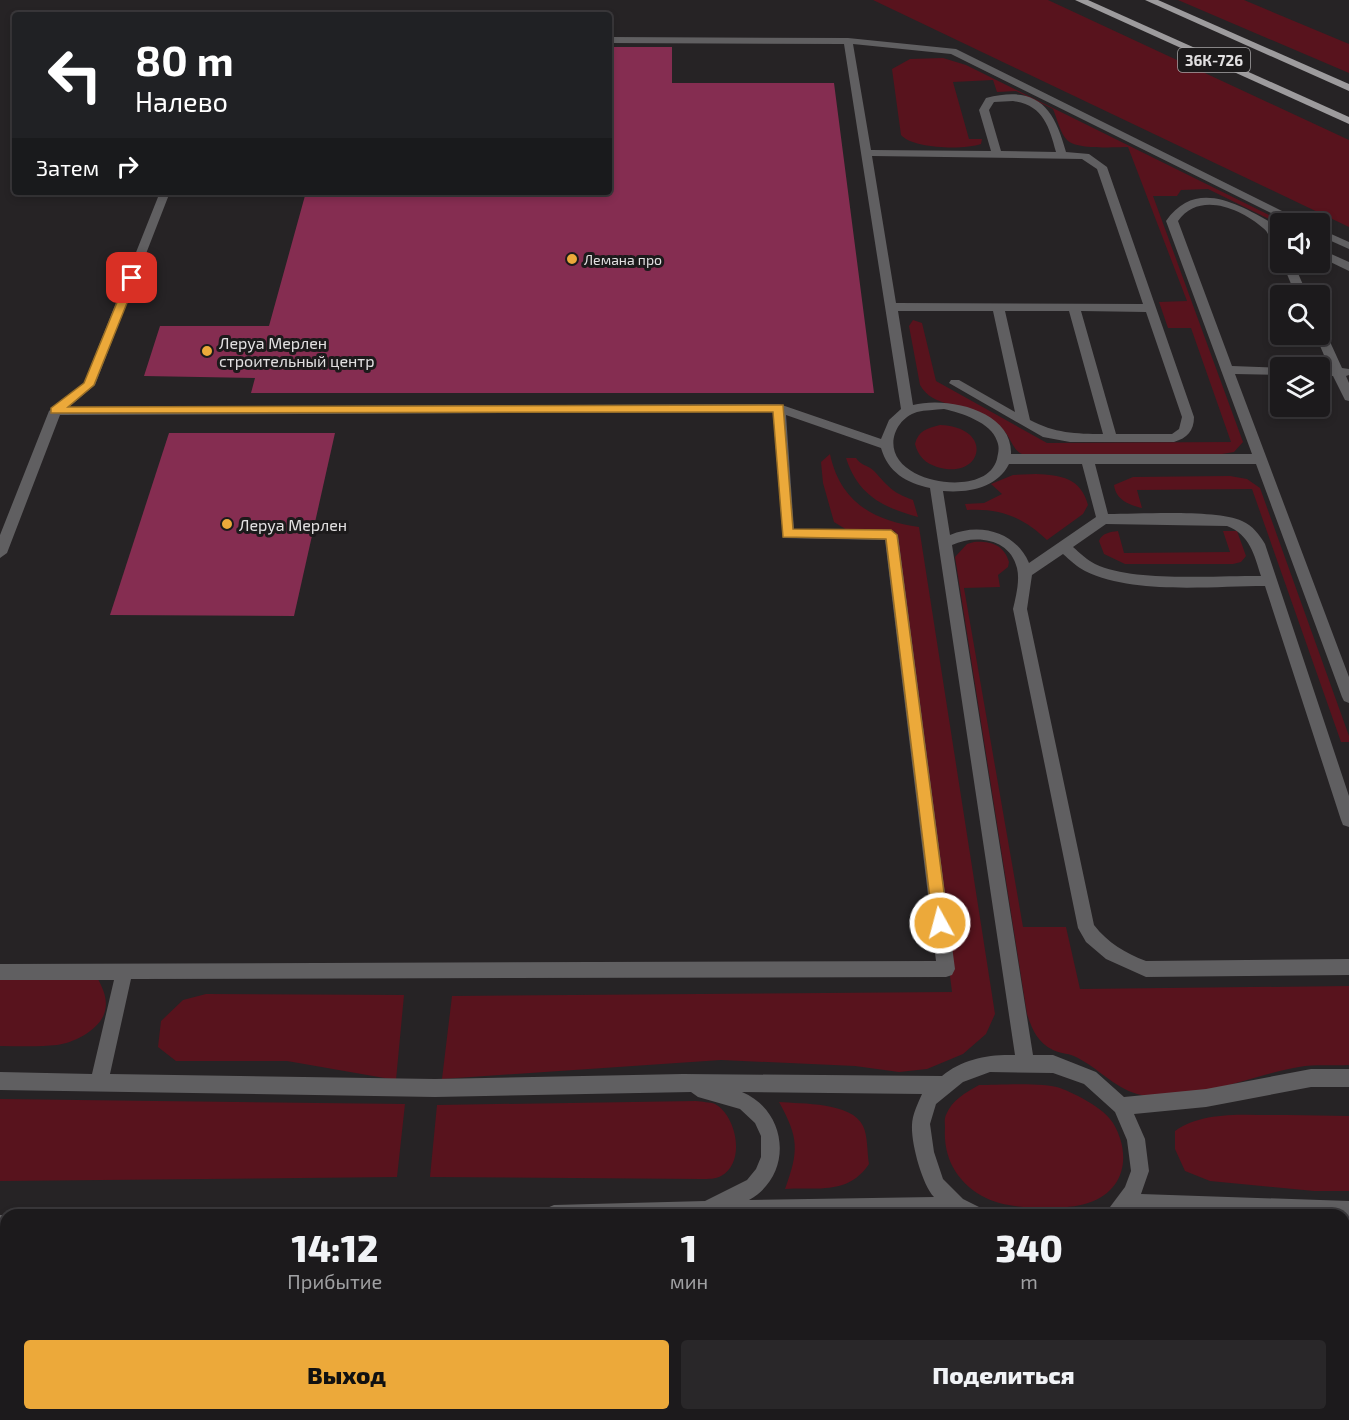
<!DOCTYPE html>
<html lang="ru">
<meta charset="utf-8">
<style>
body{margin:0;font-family:"Exo 2",sans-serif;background:#292729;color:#f1f3f6;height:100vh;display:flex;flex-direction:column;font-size:22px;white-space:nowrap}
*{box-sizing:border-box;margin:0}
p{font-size:20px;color:#a0a1a3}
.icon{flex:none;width:33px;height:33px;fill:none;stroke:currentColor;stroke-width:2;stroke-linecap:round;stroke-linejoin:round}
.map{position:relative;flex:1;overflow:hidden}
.details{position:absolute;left:0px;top:1209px;width:1350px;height:212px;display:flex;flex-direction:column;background:#1c1a1c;border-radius:18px 18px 0 0;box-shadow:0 3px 9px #0003,0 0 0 2px #3a383b}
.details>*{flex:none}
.guide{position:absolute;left:12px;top:12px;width:600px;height:183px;border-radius:6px;box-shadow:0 3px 9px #0003,0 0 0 2px #3a383b;background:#202124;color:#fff;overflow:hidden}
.controls{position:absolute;left:1270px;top:213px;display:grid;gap:12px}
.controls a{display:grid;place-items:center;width:60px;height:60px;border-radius:6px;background:#1c1a1c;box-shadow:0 3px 9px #0003,0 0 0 2px #3a383b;font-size:30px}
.pin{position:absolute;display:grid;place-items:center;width:51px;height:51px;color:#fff;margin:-26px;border-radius:12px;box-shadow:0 3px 9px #0006}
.me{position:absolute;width:66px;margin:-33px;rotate:353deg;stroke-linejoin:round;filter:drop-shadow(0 0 4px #0008)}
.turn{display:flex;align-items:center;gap:21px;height:126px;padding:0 24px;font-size:27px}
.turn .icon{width:78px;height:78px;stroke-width:2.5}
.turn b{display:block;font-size:42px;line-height:51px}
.then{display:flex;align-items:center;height:57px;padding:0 24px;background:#0003;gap:12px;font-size:22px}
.eta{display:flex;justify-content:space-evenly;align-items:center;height:102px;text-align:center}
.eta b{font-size:36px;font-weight:800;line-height:42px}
.primary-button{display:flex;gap:12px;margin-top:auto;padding:12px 24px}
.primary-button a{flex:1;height:69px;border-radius:6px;background:#eca93a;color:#111;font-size:24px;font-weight:800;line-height:69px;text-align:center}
.primary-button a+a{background:#292729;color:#f1f3f6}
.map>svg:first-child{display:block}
</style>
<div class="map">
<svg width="1349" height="1420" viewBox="0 0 1349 1420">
<rect width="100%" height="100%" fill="#262325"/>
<g fill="#58131d">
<path d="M 873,0 L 1048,0 L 1349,140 L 1349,227 Z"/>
<path d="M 1178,0 L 1244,0 L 1349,44 L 1349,73 Z"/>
<path d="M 943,58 L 966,65 L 1285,223 L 1281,225 L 1208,189 L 1181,190 L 1177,196 L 1153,196 L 1243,442 L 1234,452 L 1222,454 L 1022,454 C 1013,450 1011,439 1005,432 C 999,424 990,419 982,414 C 960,402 933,408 920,385 L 909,326 L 913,320 L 922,323 L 936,381 L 1047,443 L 1231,442 L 1191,328 L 1168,328 L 1159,302 L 1187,301 L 1128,147 C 1114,147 1076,150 1067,140 C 1060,133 1057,118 1053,109 L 1016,91 L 997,92 L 993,80 L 953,82 L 969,139 L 982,139 L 981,144 C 964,150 913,149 901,135 L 892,69 L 910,59 Z"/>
<path d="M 940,425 C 995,427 983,481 937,467 C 925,463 918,456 915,444 C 918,431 927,428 940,425 Z"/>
<path d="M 830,454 C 840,502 874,521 919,527 L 995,1014 L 986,1034 L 963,1054 L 927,1069 L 899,1072 L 855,1066 L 721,1060 L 442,1079 L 452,996 L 952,992 L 895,531 L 847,530 L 834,522 L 823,483 L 821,462 Z"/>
<path d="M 846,458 L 856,458 C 861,466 868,465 874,471 C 889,487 891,492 913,500 L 918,517 C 882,507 858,495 846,458 Z"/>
<path d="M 1036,474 C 1061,475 1081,478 1088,505 L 1083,514 L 1047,540 C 1023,517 1000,508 967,510 L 965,504 L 984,503 L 1002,494 L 991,484 L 1013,475 Z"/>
<path d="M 1230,476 L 1247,479 L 1260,488 L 1349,736 L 1349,742 L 1341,742 L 1252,489 L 1137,490 L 1142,508 C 1129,505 1116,500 1114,485 L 1133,477 Z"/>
<path d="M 1118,531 L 1124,553 L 1230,552 L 1223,531 L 1237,531 L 1246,556 L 1241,562 L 1233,564 L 1125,564 L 1104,554 L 1099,541 C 1102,533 1110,532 1118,531 Z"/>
<path d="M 974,542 C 991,541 1004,545 1009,562 L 1008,567 L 998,575 L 1000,587 L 964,588 L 1023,927 L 1066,927 L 1080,989 L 1349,986 L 1349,1065 C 1333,1066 1315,1064 1299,1067 C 1254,1074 1179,1107 1137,1094 C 1114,1087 1099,1069 1078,1058 C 1070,1053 1061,1054 1053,1050 C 1037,1042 1032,1029 1027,1014 L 955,557 L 967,544 Z"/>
<path d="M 0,976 L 98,979 C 103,989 108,999 105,1011 C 101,1029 74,1043 57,1045 C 39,1047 19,1046 0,1046 Z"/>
<path d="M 206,994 L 404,995 L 396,1080 L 287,1061 L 176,1061 L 158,1047 L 161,1021 L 183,1000 Z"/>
<path d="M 979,1085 C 997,1085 1044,1082 1060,1088 C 1076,1094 1104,1108 1113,1123 C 1132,1155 1125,1191 1088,1203 C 1064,1211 1009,1210 986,1198 C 958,1184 943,1159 945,1128 C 945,1124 944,1119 946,1115 C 952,1100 965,1093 979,1085 Z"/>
<path d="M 0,1099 L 405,1104 L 397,1177 L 0,1181 Z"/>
<path d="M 696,1101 C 702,1102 710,1102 715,1104 C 737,1116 746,1163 721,1176 C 716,1179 708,1179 702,1179 L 430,1177 L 437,1105 Z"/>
<path d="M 779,1102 C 802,1104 852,1102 863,1126 C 868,1136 867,1153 869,1164 C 848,1195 819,1187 785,1189 C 799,1151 799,1138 779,1102 Z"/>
<path d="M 1288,1115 L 1349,1116 L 1349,1191 L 1314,1191 L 1210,1181 L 1185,1171 L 1175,1149 L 1175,1131 C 1205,1109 1253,1116 1288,1115 Z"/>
<rect x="1344" y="1220" width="5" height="76"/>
</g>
<g fill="#852d51">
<path d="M 609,47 L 672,47 L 672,83 L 834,83 L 874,393 L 251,393 L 255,378 L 144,376 L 160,326 L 269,326 L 306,192 L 609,192 Z"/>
<path d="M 169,433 L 335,433 L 294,616 L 110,615 Z"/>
</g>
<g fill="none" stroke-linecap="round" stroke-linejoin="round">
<g fill="#605f61" fill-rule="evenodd">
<path d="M 609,37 L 848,38 L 956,49 L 1308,224 L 1293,224 L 951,54 L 853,44 L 871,150 L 991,151 L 979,110 L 986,98 C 1037,85 1054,107 1066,152 L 1089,154 L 1107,167 L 1194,417 C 1194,431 1187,438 1174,442 L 1070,442 L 1043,437 L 949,383 L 951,380 L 959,380 L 1015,412 L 993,311 L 898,311 L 913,405 C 946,396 1013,410 1011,454 L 1252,454 L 1166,221 C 1198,175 1244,208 1281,228 L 1281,253 C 1270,250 1272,234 1263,228 C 1240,208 1199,191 1178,221 L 1232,366 L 1283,368 L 1281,368 L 1281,375 L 1235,374 L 1349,677 L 1349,703 L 1344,701 L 1342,697 L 1256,464 L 1095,464 L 1108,514 C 1140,514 1216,509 1242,521 C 1253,526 1259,534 1265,544 L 1349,796 L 1349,827 L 1343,825 L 1341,820 L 1265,586 C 1210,586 1135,595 1085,571 C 1077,567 1070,560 1063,554 L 1032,575 L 1027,609 L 1094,925 C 1108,943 1125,953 1146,961 L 1349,959 L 1349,975 L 1146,977 L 1106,959 L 1086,942 L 1078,928 L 1013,609 C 1016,596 1020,581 1017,568 C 1010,538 975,534 952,545 L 1033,1055 L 1053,1055 L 1096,1072 L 1124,1097 L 1206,1089 L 1311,1069 L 1349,1069 L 1349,1087 L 1311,1087 L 1206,1107 L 1134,1114 L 1145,1139 L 1149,1171 L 1141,1194 L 1349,1201 L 1349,1221 L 1344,1220 L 1344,1215 L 1128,1213 L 1126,1215 L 1104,1215 L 1125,1187 L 1131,1171 L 1127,1140 L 1115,1112 L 1084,1084 L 1053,1073 L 990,1072 L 963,1082 L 936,1104 L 930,1124 L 934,1152 L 943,1179 L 963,1199 L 981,1208 L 984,1215 L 544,1215 L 547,1208 L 554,1205 L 705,1201 L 747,1180 L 756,1169 L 761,1157 L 761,1136 L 755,1123 L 740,1109 L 698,1097 L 691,1092 L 435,1097 L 0,1090 L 0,1072 L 92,1074 L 114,980 L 0,980 L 0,964 L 936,961 L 885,540 L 783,538 L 773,412 L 60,415 L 7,553 L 0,558 L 0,535 L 49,411 L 84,383 L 160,192 L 170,192 L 95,385 L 69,407 L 779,404 L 881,439 L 889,420 L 901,409 L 844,44 L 609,43 ZM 1013,101 C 1043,105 1049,126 1056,152 L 1001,151 L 989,110 L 994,102 ZM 872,156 L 1082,159 L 1097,169 L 1143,304 L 896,303 ZM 1005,311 L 1069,311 L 1103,434 C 1076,434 1054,433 1030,420 ZM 1081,311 L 1146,312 L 1182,417 L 1179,429 L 1172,434 L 1116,434 ZM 944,409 C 961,413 991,422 997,441 C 1000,448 998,453 997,459 C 990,484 955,485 934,480 C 921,477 907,471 899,460 C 886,443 897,418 917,412 C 925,410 935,410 944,409 ZM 786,415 L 881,448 C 888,472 906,483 930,488 L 1015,1055 C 989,1054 962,1059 942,1076 L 683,1074 L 435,1079 L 110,1074 L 131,979 L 946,977 L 952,975 L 955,969 L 898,535 L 891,530 L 794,529 ZM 1009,464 L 1082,464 L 1096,517 L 1029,563 C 1016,532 980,522 950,535 L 943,491 C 969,493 997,488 1009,464 ZM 1106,524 L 1227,526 C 1250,535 1254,554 1261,576 C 1215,575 1136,583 1095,564 C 1087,560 1080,553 1073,547 ZM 742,1092 L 922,1094 C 918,1103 912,1115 912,1125 C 911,1143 922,1184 934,1197 L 749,1200 C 794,1175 788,1111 742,1092 Z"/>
<path d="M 1320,229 L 1349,242 L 1349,249 L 1320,236 Z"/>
<path d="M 1320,249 L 1349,262 L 1349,271 L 1320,257 Z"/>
<path d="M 1282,262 L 1293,262 L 1308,296 L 1296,296 Z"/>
<path d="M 1320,329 L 1326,333 L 1342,368 L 1349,369 L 1349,375 L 1346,376 L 1349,383 L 1349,401 L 1345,400 L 1333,376 L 1320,375 L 1320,368 L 1318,368 L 1329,367 L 1315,334 L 1320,334 Z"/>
<rect x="0" y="1215" width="6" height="20"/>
<rect x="0" y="1286" width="6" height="20"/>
<path d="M 1349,1305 L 1349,1325 L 1344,1327 L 1344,1307 Z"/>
<path d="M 1086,1414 L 1106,1414 L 1107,1420 L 1087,1420 Z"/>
</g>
<g fill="#9d9b9d" fill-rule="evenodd">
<path d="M 1075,0 L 1088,0 L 1349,117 L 1349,124 Z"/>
<path d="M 1145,0 L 1158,0 L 1349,84 L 1349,91 Z"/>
</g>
</g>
<path fill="#eca93a" stroke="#996e26" stroke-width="1.5" d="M 132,274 L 137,278 L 94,385 L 68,407 L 783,405 L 793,529 L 891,530 L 897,535 L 948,923 L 946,928 L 940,930 L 935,928 L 933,923 L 886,539 L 783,537 L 773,412 L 51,413 L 51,408 L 84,383 L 127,278 Z"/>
<g fill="#eca93a" stroke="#1c1a1b" stroke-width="2">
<circle cx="572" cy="259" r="6"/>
<circle cx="207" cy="351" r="6"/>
<circle cx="227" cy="524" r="6"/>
</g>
<g text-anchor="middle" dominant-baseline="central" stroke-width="6" stroke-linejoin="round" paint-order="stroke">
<g font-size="14" fill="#e2e0e1" stroke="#1c1a1b" text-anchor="start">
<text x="584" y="259">Лемана про</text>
</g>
<rect fill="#1c1a1b" stroke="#a7a5a6" stroke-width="1.5" x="1178" y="48" width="72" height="24" rx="4.5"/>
<g font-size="15" font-weight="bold" fill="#e2e0e1">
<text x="1214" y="60">36К-726</text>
</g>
<g font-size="16" fill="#e2e0e1" stroke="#1c1a1b" text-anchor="start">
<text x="219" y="342">Леруа Мерлен<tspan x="219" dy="18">строительный центр</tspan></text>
<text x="239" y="524">Леруа Мерлен</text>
</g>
</g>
</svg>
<div class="controls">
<a><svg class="icon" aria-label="sound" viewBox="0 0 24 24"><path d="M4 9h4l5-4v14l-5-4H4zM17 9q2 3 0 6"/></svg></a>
<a><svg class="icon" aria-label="search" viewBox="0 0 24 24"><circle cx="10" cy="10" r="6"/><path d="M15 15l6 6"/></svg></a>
<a><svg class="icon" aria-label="layers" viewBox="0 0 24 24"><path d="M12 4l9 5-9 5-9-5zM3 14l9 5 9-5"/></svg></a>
</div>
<div class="pin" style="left:132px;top:278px;background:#d93025"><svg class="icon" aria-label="arrive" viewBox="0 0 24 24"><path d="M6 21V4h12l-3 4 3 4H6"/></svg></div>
<svg class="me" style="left:940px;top:923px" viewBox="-20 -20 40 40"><circle r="17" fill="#eca93a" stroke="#fff" stroke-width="3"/><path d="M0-11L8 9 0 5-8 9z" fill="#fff"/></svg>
<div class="guide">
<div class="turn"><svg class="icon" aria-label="left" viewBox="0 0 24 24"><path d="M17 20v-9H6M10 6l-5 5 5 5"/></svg><div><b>80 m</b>Налево</div></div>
<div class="then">Затем<svg class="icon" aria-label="right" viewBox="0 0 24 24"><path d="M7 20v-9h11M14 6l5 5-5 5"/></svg></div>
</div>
<section class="details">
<div class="eta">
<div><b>14:12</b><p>Прибытие</p></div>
<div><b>1</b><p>мин</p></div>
<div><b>340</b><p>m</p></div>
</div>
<div class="primary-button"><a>Выход</a><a>Поделиться</a></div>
</section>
</div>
